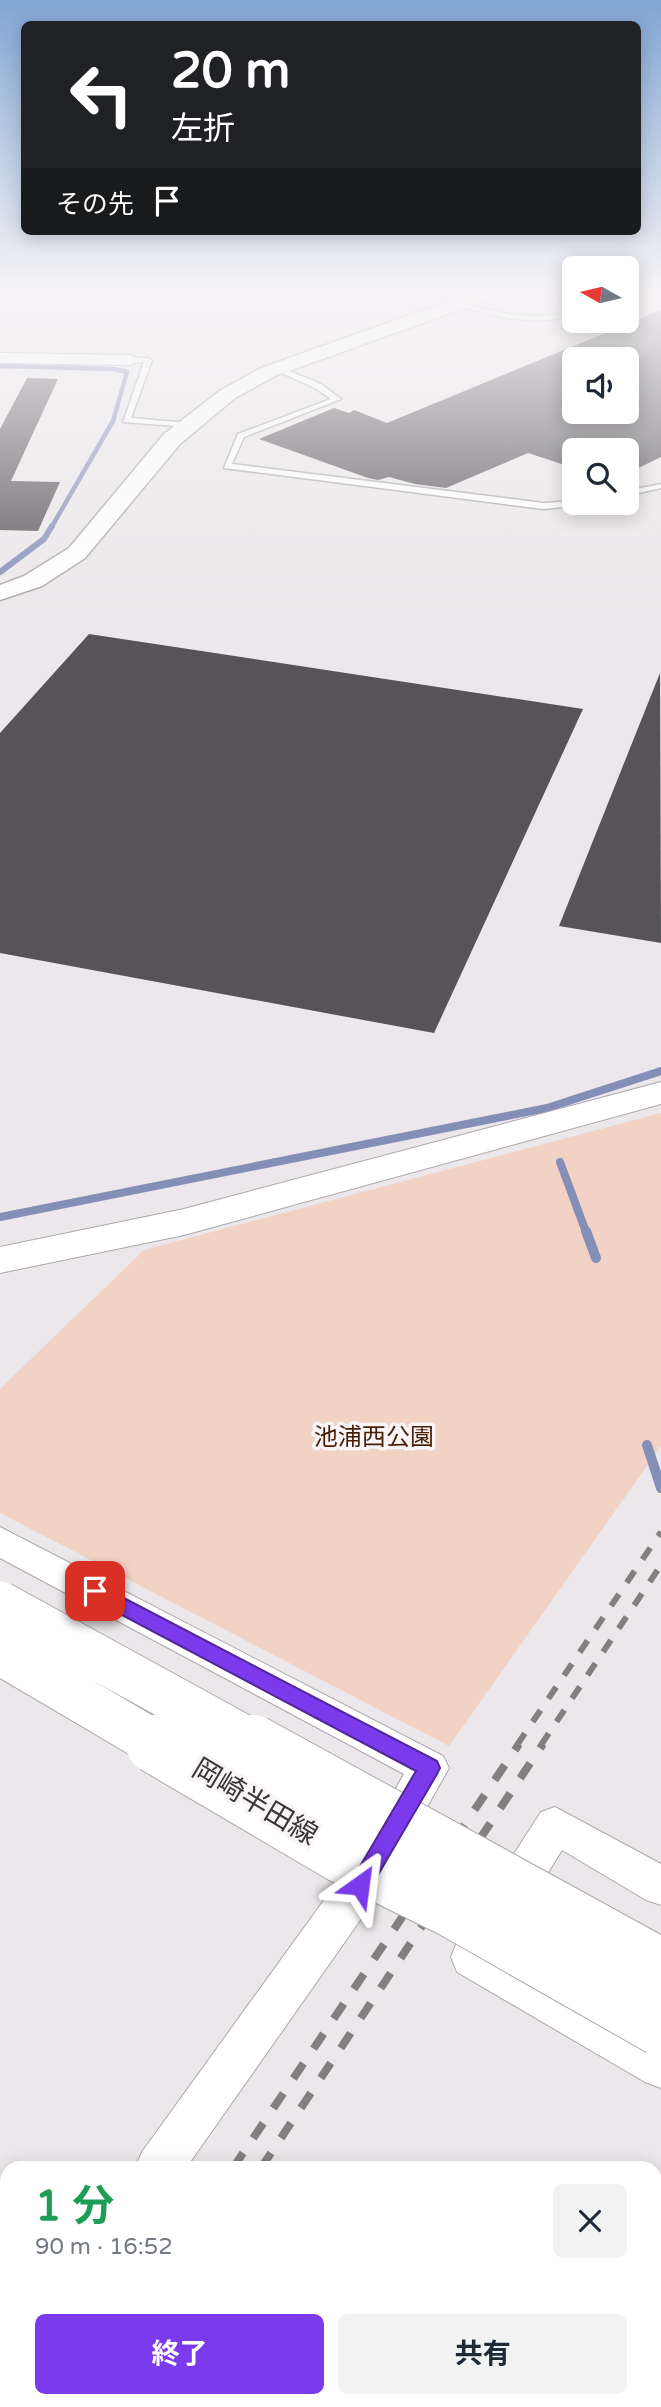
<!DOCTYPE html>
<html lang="ja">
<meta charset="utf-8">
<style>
body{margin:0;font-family:"Varela Round","Noto Sans JP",sans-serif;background:#f2f2f3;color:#1f2937;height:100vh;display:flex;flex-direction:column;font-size:26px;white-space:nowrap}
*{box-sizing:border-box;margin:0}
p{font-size:23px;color:#747a83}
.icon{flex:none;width:38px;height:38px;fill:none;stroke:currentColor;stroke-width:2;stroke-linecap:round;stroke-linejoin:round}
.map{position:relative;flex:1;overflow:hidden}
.side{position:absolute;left:0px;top:2161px;width:662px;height:247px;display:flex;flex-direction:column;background:#fff;border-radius:21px 21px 0 0;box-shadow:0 4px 18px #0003}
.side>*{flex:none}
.top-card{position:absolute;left:21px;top:21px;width:620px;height:214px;border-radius:10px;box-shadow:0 4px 18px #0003;background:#202124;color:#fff;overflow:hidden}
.needle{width:46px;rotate:278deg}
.fabs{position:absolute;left:562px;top:256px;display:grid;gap:14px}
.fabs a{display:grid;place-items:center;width:77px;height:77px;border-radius:10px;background:#fff;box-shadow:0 4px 18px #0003;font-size:35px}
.pin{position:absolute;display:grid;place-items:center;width:60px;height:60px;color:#fff;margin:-30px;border-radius:14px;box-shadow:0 4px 10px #0006}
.me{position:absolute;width:77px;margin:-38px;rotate:31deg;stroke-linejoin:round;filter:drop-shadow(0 0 5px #0008)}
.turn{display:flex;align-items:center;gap:24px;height:147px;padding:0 35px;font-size:32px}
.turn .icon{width:91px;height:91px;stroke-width:2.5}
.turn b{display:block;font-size:49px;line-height:60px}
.then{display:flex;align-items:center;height:66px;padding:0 35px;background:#0003;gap:14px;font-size:26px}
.round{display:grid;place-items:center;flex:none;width:74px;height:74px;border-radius:10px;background:#f2f2f3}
.overview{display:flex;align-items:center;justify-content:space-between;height:119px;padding:0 35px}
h1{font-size:42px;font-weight:700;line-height:52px;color:#1e9e55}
.action{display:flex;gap:14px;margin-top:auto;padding:14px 35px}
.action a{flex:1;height:80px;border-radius:10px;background:#7c3aed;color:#fff;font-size:28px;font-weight:700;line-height:80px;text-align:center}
.action a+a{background:#f2f2f3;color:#1f2937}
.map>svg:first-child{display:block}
</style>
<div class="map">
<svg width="661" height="2407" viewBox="0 0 661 2407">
<rect width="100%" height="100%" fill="#ebe7ea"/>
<path fill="#f1d2c4" d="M 661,1113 L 661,1446 L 449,1746 L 0,1513 L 0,1389 L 144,1250 Z"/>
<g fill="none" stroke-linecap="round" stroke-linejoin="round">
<path stroke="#858eb6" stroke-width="4.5" d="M 0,366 L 114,369 L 127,372 L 113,421 L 51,528"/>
<path stroke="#858eb6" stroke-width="6" d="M 0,572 L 44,539 L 52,526"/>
<g stroke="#858eb6" stroke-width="8">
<path d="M 560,1162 L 586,1232"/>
<path d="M 0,1217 L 547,1108 L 661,1071"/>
</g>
<g stroke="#858eb6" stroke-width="10">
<path d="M 586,1231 L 596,1258"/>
<path d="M 647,1445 L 661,1488"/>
</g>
</g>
<g fill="#565458" fill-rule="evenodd">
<path d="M 661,310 L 661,457 L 626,474 L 626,450 L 574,450 L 574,468 L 528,453 L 446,488 L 415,484 L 389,477 L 378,480 L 368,478 L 259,439 L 334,408 L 349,413 L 354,410 L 387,423 ZM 574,359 L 626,359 L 626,411 L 574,411 Z"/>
<path d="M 27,378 L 58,379 L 11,481 L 60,482 L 38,531 L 0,530 L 0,429 Z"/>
<path d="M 89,634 L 583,709 L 434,1033 L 0,953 L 0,733 Z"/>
<path d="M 660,673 L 661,943 L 559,926 Z"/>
</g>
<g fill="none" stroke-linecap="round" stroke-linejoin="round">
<defs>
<g id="service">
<path d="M 633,289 L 642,289 L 626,296 L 626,291 Z"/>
<path d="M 457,302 C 498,313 532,322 574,311 L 574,315 C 533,327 495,317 455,305 Z"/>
<path d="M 128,358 L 148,358 L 152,360 L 131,418 L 187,423 L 191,425 L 190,427 L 123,422 L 144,362 L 131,362 Z"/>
<path d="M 287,370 L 321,384 L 341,399 L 244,437 L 232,464 L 543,503 L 574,501 L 595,502 L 591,504 L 543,509 L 224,468 L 238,434 L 331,399 L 315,388 L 284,374 L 283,372 Z"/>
<path d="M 661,484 L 661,488 L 626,496 L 626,491 Z"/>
</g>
<g id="minor">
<path d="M 0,353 L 131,355 L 139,360 L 131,365 L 0,363 Z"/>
<path d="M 0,1527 L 443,1756 L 449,1768 L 406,1844 L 392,1849 L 378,1844 L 372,1831 L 404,1774 L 0,1558 Z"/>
<path d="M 555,1807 L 661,1864 L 661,1905 L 646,1900 L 562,1850 L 500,1950 L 661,2041 L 661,2088 L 645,2082 L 457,1972 L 451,1957 L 457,1942 L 541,1812 Z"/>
<path d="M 360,1866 L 375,1871 L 381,1885 L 375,1899 L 186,2168 L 135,2168 L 142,2152 L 345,1871 Z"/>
<path d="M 7,2355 L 7,2401 L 22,2401 L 18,2407 L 0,2407 L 0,2358 Z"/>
</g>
<path id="tertiary" d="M 661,1082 L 661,1104 L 184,1235 L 0,1273 L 0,1247 L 184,1209 Z"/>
<path id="primary" d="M 483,289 L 509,289 L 506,293 L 275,376 L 235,398 L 180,444 L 85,558 L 42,586 L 0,600 L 0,585 L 24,576 L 69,548 L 164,434 L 221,390 L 261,368 Z"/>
</defs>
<use href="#service" stroke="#aba7a9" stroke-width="3"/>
<use href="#minor" stroke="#aba7a9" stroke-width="2"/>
<use href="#tertiary" stroke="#aba7a9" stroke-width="2"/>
<use href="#primary" stroke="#aba7a9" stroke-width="3"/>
<use href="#service" fill="#fff" fill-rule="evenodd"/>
<use href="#minor" fill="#fff" fill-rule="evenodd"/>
<use href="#tertiary" fill="#fff" fill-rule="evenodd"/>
<use href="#primary" fill="#fff" fill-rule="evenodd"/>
<g stroke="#827f81" stroke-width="6" stroke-dasharray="14 14" stroke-linecap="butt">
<path d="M 517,1745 L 661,1532"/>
<path d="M 541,1745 L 661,1565"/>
</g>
<g stroke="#827f81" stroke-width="8" stroke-dasharray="18 18" stroke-linecap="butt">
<path d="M 233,2168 L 519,1744"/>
<path d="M 261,2168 L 543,1744"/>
<path d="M 72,2407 L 76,2401"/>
<path d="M 103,2407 L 107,2401"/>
</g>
<defs>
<g id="primary-bridge-far1">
<path d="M 0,1604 L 257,1745"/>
<path d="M 0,1652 L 158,1745"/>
</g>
<g id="primary-bridge">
<path d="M 155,1744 L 342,1854 L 452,1908 L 661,2027"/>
<path d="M 253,1744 L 661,1968"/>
</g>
</defs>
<use href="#primary-bridge-far1" stroke="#aba7a9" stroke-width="47" stroke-linecap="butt"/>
<use href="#primary-bridge" stroke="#aba7a9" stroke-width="60" stroke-linecap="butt"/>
<use href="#primary-bridge-far1" stroke="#fff" stroke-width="45"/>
<use href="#primary-bridge" stroke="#fff" stroke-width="58"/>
</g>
<linearGradient id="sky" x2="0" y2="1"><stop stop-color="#80a5d4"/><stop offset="0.46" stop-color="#f6f4f6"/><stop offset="1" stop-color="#f6f4f6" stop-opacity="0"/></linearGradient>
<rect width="661" height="626" fill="url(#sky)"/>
<path fill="#7c3aed" stroke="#51269a" stroke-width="2" d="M 95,1583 L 437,1761 L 440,1768 L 437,1774 L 368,1892 L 360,1895 L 352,1892 L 349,1885 L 416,1771 L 88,1597 L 85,1591 L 88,1585 Z"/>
<g text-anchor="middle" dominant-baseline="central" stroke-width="7" stroke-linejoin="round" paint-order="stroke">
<g font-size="24" fill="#481e07" stroke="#f9f5f7">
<text x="374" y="1437">池浦西公園</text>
</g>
<g font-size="28" fill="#383637" stroke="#f9f5f7">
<text transform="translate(255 1802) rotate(31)">岡崎半田線</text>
</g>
</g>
</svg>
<div class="fabs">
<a><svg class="needle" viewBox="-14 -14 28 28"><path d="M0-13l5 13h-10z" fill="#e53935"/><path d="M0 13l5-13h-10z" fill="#747a83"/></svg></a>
<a><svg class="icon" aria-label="sound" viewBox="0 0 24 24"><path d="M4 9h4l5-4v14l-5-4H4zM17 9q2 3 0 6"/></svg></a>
<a><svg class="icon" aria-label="search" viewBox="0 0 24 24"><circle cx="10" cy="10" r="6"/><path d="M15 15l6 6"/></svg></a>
</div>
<div class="pin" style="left:95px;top:1591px;background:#d93025"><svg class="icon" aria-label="arrive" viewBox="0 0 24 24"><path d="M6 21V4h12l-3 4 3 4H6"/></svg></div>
<svg class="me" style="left:360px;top:1885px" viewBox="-20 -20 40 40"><path d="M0-17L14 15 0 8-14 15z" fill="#7c3aed" stroke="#fff" stroke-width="4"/></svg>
<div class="top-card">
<div class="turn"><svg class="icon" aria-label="left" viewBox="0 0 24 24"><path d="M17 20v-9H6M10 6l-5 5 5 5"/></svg><div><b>20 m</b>左折</div></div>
<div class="then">その先<svg class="icon" aria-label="arrive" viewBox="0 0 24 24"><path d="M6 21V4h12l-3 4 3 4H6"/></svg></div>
</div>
<section class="side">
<div class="overview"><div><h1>1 分</h1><p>90 m · 16:52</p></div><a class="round"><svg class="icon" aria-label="close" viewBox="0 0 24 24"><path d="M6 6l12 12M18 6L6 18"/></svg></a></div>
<div class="action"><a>終了</a><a>共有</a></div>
</section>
</div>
